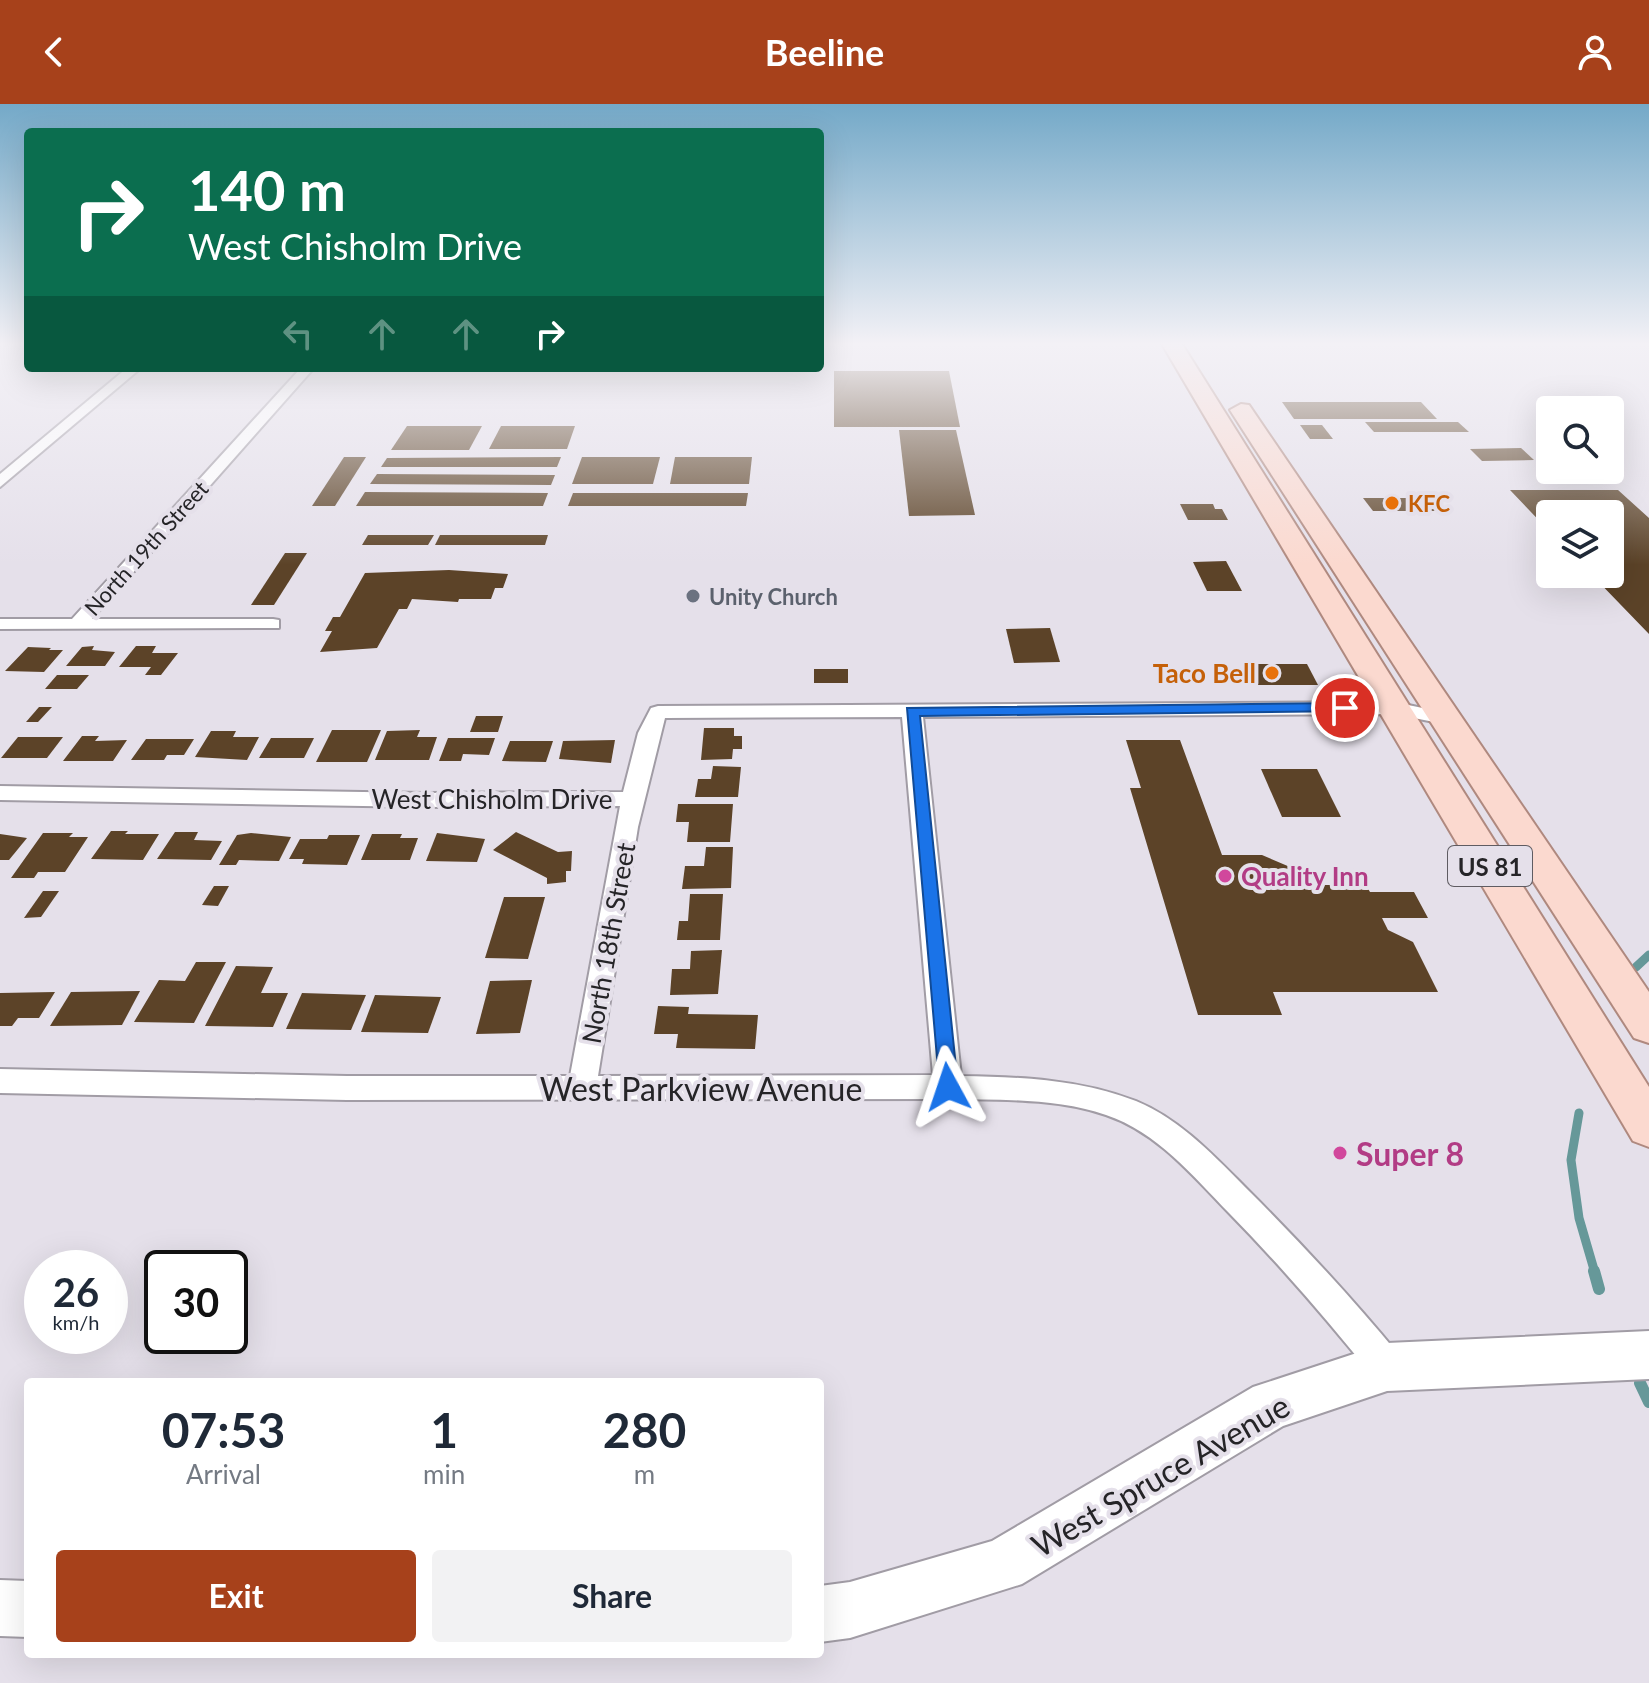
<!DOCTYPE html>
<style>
body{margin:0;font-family:Lato,sans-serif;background:#f2f2f3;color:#1f2937;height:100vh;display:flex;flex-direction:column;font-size:30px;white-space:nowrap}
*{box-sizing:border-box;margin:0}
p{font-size:26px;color:#747a83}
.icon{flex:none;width:44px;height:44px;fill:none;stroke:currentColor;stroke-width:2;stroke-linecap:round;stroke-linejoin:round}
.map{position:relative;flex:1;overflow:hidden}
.panel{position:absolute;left:24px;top:1274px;width:800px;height:280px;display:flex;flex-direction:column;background:#fff;border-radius:8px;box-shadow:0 8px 32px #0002}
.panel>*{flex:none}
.top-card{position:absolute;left:24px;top:24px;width:800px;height:244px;border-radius:8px;box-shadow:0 8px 32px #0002;background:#0b6e4f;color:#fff;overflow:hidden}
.tools{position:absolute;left:1536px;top:292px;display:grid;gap:16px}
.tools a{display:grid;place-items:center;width:88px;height:88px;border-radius:8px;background:#fff;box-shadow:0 8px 32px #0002;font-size:40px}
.speed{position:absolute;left:24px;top:1146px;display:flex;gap:16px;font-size:40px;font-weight:700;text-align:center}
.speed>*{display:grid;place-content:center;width:104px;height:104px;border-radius:50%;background:#fff;box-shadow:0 8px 32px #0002;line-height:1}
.speed small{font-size:20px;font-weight:400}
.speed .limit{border:4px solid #111;border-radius:12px;background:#fff;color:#111}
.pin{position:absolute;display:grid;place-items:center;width:68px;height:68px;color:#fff;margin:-34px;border:4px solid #fff;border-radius:50%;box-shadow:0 2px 8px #0007}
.me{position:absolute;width:88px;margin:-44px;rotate:355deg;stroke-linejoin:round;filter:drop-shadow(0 0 6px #0008)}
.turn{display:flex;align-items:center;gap:28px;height:168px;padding:0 32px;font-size:36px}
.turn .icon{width:104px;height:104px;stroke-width:2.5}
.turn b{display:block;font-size:56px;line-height:68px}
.lanes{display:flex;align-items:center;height:76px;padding:0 32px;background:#0003;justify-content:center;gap:40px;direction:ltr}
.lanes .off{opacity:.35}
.eta{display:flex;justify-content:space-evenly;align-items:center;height:136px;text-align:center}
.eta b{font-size:48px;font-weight:700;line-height:56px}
.action{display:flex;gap:16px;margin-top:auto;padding:16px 32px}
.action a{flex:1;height:92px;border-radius:8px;background:#a7411b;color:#fff;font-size:32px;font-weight:700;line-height:92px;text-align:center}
.action a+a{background:#f2f2f3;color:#1f2937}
header{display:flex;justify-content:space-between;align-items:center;height:104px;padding:0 32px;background:#a7411b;color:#fff;font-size:36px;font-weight:700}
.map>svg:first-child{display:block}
</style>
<header><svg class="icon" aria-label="back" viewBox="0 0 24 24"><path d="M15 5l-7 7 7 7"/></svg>Beeline<svg class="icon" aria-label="person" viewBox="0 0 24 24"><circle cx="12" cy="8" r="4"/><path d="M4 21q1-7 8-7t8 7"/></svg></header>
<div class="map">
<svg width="1649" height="1579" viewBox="0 0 1649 1579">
<rect width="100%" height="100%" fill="#e5e0ea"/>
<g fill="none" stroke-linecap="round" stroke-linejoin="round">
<g stroke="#669899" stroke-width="9">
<path d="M 1636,863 L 1649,851"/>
<path d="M 1579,1009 L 1571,1056 L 1579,1114 L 1595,1169"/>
</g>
<g stroke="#669899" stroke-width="12">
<path d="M 1594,1167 L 1599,1185"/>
<path d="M 1640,1279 L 1649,1298"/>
</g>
</g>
<g fill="#5c4328">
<path d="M 834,267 L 949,267 L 960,323 L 834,323 Z"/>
<path d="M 1282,298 L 1421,298 L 1437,315 L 1294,315 Z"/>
<path d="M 1365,318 L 1458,318 L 1469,328 L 1374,328 Z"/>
<path d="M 1300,321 L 1322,321 L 1333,335 L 1310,335 Z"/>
<path d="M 407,322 L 482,322 L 469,346 L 391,346 Z"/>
<path d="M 501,322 L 575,322 L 567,345 L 489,345 Z"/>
<path d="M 899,326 L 956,326 L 975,411 L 909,412 Z"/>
<path d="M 1521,344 L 1534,356 L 1482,357 L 1470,345 Z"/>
<path d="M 344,353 L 366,353 L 335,402 L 312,402 Z"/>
<path d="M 561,353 L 557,363 L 381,363 L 387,354 Z"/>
<path d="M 582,353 L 660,353 L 653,380 L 572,380 Z"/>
<path d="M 675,353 L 752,353 L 749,380 L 670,380 Z"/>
<path d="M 377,370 L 555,371 L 551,381 L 370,380 Z"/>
<path d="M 1510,386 L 1618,386 L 1649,414 L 1649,530 L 1591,470 L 1610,470 L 1610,410 L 1550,410 L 1550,428 Z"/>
<path d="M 365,388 L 548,389 L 543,402 L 356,402 Z"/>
<path d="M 573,389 L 748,389 L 746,402 L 568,402 Z"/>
<path d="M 1363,394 L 1428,394 L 1439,407 L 1373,407 Z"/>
<path d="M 1180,400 L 1213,400 L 1215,405 L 1222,405 L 1228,416 L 1188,416 Z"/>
<path d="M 368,431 L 434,431 L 428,441 L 362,441 Z"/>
<path d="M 440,431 L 548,431 L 545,441 L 435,441 Z"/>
<path d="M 285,449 L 307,449 L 274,501 L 251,501 Z"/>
<path d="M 1226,457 L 1242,487 L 1207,487 L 1193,458 Z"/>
<path d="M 449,466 L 508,470 L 503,484 L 495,484 L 491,495 L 459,495 L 458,498 L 412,495 L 407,505 L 399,505 L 377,544 L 320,548 L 332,527 L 325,527 L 333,513 L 340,513 L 365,469 Z"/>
<path d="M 1050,524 L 1060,558 L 1014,559 L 1006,525 Z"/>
<path d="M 94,542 L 92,546 L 115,548 L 105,562 L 66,562 L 82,543 Z"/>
<path d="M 136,542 L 156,542 L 152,549 L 178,549 L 161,571 L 145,571 L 151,563 L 119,563 Z"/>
<path d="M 28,543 L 51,544 L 49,546 L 63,546 L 44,568 L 5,567 Z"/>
<path d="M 1241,560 L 1307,560 L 1318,581 L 1250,581 Z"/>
<rect x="814" y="565" width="34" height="14"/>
<path d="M 57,571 L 89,571 L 77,585 L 45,585 Z"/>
<path d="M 39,603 L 52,603 L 38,618 L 26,618 Z"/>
<path d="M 476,612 L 503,612 L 498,628 L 470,628 Z"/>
<path d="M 704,624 L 734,624 L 734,632 L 742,632 L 742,645 L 733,645 L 732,655 L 701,656 Z"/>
<path d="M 332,626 L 381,626 L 367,658 L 316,658 Z"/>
<path d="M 420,626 L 417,633 L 437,633 L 429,656 L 375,656 L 387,627 Z"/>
<path d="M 211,627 L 236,627 L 233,633 L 259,633 L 247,656 L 195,653 Z"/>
<path d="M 82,632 L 99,632 L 95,637 L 127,636 L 113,657 L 63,657 Z"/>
<path d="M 18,633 L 63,633 L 47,654 L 1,654 Z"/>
<path d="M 271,634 L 314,634 L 304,654 L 259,654 Z"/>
<path d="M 448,634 L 495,634 L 489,651 L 463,650 L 461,657 L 439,657 Z"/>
<path d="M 146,635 L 194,635 L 184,651 L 167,651 L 164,656 L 131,656 Z"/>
<path d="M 615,636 L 611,659 L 559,655 L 563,637 Z"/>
<path d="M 1126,636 L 1180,636 L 1222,751 L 1262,751 L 1290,763 L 1297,781 L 1366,781 L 1370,788 L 1414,788 L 1428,814 L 1382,814 L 1388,826 L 1413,838 L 1438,888 L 1273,888 L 1282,911 L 1198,911 L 1130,684 L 1141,684 Z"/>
<path d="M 510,637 L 553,637 L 546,658 L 502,657 Z"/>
<path d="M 713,662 L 741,663 L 738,693 L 695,693 L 698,675 L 711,675 Z"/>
<path d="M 1261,665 L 1317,665 L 1341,713 L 1282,713 Z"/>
<path d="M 678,700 L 733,700 L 730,738 L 687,738 L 689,718 L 676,718 Z"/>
<path d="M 111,727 L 128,727 L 125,730 L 159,730 L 143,756 L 91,755 Z"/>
<path d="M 175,728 L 198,728 L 194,736 L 222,737 L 211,756 L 157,755 Z"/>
<path d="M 516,728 L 558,748 L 572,747 L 571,767 L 566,767 L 566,778 L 547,780 L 547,774 L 493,746 Z"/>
<path d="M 43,729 L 73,729 L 69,733 L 88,733 L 65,768 L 38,768 L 34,774 L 11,774 Z"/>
<path d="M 251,729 L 291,733 L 279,757 L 239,756 L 236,761 L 219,761 L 237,731 Z"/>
<path d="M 437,729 L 485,735 L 477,758 L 426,757 Z"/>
<path d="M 0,730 L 27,734 L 9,756 L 0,756 Z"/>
<path d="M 372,730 L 402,730 L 400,734 L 418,734 L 410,756 L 361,756 Z"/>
<path d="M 329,731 L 360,731 L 347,761 L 302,760 L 304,755 L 289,755 L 300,735 L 327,735 Z"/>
<path d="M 706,743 L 733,743 L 731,784 L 682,785 L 685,762 L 704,762 Z"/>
<path d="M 214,782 L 229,782 L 218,802 L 202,801 Z"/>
<path d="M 43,787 L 59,787 L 41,813 L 24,814 Z"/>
<path d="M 690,790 L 723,790 L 720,836 L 677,836 L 679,817 L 688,817 Z"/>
<path d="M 504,793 L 545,793 L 528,855 L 485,854 Z"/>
<path d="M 722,846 L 718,890 L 670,891 L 672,865 L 690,865 L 691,847 Z"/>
<path d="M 196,858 L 226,858 L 194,919 L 134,918 L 159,876 L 185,877 Z"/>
<path d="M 236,862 L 273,863 L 261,889 L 288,889 L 273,923 L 205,922 Z"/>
<path d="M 532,876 L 520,929 L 476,930 L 490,877 Z"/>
<path d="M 140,887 L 122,921 L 50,922 L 71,888 Z"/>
<path d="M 55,888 L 39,914 L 18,914 L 12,922 L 0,922 L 0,889 Z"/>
<path d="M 302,889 L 366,891 L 351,926 L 286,925 Z"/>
<path d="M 375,891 L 441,893 L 428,929 L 361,928 Z"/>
<path d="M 658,902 L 689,903 L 688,910 L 758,911 L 755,945 L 676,944 L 678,930 L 654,930 Z"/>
</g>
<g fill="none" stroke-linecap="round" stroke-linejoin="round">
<defs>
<g id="street">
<path d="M 127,264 L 141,264 L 0,383 L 0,370 Z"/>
<path d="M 301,264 L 314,264 L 92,515 L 273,515 L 279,516 L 279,524 L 0,525 L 0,515 L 72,515 Z"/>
<path d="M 1394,598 L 1451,610 L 1454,614 L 1444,620 L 1394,610 L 923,613 L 961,972 C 1021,973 1079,975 1136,997 C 1182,1016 1216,1054 1250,1088 C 1302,1140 1352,1194 1399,1251 L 1404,1263 L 1399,1275 L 1387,1280 L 1375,1275 C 1329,1218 1281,1162 1229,1109 C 1193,1072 1157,1028 1106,1011 C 1056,994 1000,996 948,995 L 347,996 L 0,989 L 0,965 L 347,972 L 570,972 L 620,702 L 425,703 L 0,696 L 0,682 L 425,689 L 623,688 L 638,629 L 651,604 L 658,602 ZM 902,613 L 933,971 L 598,972 L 638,723 L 665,614 Z"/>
</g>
<g id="secondary">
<path d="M 1649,1227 L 1649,1275 L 1387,1287 L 1283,1322 L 1022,1480 L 850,1534 L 820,1538 L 820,1482 L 850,1478 L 992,1437 L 1253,1283 L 1387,1239 Z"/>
<path d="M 0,1476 L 28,1477 L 28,1533 L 0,1532 Z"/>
</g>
<g id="primary">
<path d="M 1162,240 L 1182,240 L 1649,983 L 1649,1043 L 1633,1037 Z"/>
<path d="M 1241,300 L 1249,301 L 1649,888 L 1649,939 L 1634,934 L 1230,306 Z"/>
</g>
</defs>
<use href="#street" stroke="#a19ca5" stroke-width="4"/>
<use href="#secondary" stroke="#a19ca5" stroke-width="4"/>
<use href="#primary" stroke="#af897f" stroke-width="4"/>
<use href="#street" fill="#fff" fill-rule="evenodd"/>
<use href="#secondary" fill="#fff" fill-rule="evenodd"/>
<use href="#primary" fill="#fbd9cf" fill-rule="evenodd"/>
</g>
<linearGradient id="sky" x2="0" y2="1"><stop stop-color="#74a9c8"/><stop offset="0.52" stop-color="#f3f1f6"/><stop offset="1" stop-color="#f3f1f6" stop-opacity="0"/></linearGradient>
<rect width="1649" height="461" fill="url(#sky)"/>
<path fill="#1a73e8" stroke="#114b97" stroke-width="2" d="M 1345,599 L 1352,604 L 1350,607 L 920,612 L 958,983 L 955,989 L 940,989 L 907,604 Z"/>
<g fill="#e8710a" stroke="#e5e0ea" stroke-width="3">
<circle cx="1392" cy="399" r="8"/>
<circle cx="1272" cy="569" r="8"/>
</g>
<circle fill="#6b7280" stroke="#e5e0ea" stroke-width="3" cx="693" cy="492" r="8"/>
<g fill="#d1479c" stroke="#e5e0ea" stroke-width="3">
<circle cx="1225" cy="772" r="8"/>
<circle cx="1340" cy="1049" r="8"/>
</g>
<g text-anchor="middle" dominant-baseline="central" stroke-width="8" stroke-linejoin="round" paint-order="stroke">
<g font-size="22" font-weight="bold" fill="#c56008" stroke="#e5e0ea" text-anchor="start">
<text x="1408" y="399">KFC</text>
</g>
<g font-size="22" fill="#252427" stroke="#e5e0ea">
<text transform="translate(146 444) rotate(-48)">North 19th Street</text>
</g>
<g font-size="22" font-weight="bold" fill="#5b616d" stroke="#e5e0ea" text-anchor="start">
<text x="709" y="492">Unity Church</text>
</g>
<rect fill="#e5e0ea" stroke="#5f5c62" stroke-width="2" x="1448" y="742" width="84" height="40" rx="6"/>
<g font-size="24" font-weight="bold" fill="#252427">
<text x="1490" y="762">US 81</text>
</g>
<g font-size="26" font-weight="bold" fill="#c56008" stroke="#e5e0ea" text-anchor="end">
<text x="1256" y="569">Taco Bell</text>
</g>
<g font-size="26" fill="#252427" stroke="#e5e0ea">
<text x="492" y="695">West Chisholm Drive</text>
<text transform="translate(608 839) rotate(-80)">North 18th Street</text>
</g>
<g font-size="26" font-weight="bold" fill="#b23c85" stroke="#e5e0ea" text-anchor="start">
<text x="1241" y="772">Quality Inn</text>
</g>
<g font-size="32" fill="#252427" stroke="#e5e0ea">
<text x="701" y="984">West Parkview Avenue</text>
<text transform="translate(1160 1371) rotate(-30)">West Spruce Avenue</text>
</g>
<g font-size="32" font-weight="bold" fill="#b23c85" stroke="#e5e0ea" text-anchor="start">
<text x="1356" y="1049">Super 8</text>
</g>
</g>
</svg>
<div class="tools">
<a><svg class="icon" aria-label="search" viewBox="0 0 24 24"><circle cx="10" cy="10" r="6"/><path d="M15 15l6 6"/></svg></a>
<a><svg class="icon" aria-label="layers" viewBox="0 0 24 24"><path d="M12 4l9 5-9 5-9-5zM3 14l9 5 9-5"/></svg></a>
</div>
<div class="speed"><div>26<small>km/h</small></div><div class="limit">30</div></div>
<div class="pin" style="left:1345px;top:604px;background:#d93025"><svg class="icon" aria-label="arrive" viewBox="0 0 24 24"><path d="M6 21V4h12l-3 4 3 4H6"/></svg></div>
<svg class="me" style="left:948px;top:983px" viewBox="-20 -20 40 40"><path d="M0-17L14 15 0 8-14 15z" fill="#1a73e8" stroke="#fff" stroke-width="4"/></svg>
<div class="top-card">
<div class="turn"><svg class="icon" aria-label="right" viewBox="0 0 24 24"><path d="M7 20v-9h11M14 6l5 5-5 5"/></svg><div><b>140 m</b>West Chisholm Drive</div></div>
<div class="lanes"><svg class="icon off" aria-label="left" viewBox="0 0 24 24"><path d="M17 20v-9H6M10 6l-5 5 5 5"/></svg><svg class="icon off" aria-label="ahead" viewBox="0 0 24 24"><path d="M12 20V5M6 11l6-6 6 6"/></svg><svg class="icon off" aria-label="ahead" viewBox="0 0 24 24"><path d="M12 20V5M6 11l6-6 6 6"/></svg><svg class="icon" aria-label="right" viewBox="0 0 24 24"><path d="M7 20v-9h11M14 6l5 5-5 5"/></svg></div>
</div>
<section class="panel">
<div class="eta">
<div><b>07:53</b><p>Arrival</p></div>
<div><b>1</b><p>min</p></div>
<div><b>280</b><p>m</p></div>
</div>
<div class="action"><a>Exit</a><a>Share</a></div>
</section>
</div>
